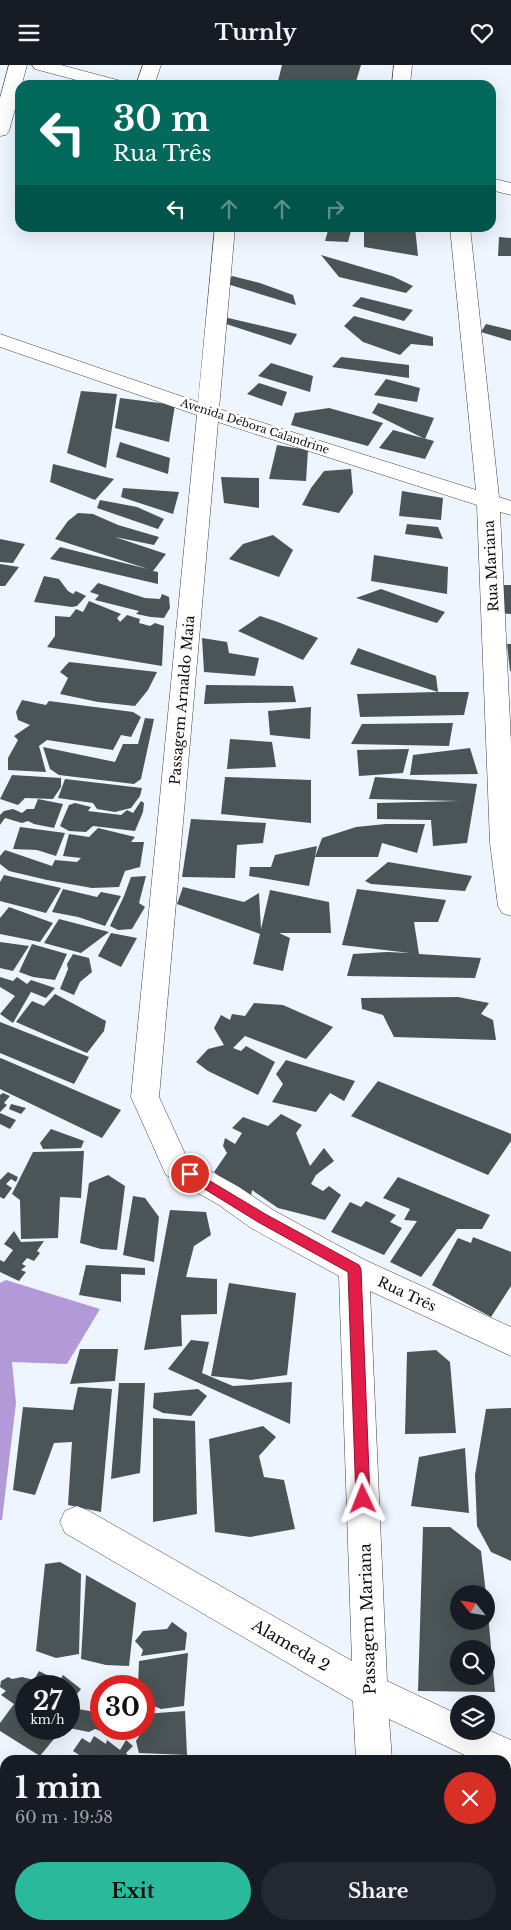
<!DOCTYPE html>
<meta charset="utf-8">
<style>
body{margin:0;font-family:"Libre Baskerville",serif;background:#242831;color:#f1f3f6;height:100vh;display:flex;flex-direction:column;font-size:19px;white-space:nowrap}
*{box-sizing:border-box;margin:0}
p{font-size:16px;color:#9ea1a6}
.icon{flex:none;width:28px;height:28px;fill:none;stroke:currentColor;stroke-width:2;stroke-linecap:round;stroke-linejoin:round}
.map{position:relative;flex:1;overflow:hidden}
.side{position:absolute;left:0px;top:1690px;width:511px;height:175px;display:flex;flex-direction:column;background:#171b24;border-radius:15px 15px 0 0;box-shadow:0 5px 20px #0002}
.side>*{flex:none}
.hud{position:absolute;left:15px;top:15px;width:481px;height:152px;border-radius:15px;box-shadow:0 5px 20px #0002;background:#00695c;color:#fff;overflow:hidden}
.needle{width:32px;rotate:300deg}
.tools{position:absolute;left:450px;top:1520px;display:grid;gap:10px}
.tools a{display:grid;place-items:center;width:45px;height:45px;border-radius:50%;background:#171b24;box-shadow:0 5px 20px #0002;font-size:25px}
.speed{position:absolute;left:15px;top:1610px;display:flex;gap:10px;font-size:25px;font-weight:700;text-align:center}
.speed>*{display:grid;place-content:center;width:65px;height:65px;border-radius:50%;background:#171b24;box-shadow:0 5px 20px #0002;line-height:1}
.speed small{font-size:12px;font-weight:400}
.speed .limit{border:8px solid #d22;background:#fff;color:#111}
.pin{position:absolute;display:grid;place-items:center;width:42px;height:42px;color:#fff;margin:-21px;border:2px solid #fff;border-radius:50%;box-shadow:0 1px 5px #0007}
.me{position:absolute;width:55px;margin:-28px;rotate:358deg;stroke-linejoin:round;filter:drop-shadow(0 0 4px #0008)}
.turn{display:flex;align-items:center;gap:18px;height:105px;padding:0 15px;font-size:22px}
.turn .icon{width:65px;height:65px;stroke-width:2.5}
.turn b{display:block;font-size:35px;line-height:42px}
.lanes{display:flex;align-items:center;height:48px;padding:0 15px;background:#0003;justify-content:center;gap:25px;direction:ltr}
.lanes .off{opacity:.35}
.round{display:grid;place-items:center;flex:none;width:52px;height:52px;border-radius:26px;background:#242831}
.headline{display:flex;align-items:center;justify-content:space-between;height:85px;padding:0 15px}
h1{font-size:30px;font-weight:700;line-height:38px}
.primary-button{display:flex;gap:10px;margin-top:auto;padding:10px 15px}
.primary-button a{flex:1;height:58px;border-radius:30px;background:#2ab99b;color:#111;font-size:20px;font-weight:700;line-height:58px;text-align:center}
.primary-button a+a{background:#242831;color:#f1f3f6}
header{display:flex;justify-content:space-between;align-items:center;height:65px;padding:0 15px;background:#171b24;font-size:22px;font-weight:700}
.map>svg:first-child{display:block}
</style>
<header><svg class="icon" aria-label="menu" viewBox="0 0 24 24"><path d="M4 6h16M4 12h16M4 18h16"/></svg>Turnly<svg class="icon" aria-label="heart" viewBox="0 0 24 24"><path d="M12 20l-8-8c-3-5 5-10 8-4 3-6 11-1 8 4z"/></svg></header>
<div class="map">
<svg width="511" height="1865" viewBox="0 0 511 1865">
<rect width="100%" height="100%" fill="#eff5fe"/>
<path fill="#b29ad8" d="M 6,1215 L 100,1244 L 67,1299 L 12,1297 L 16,1338 L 2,1455 L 0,1455 L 0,1218 Z"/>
<g fill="#4b5456" fill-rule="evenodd">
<path d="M 282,0 L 361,0 L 355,20 L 277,20 Z"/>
<path d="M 329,162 L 352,162 L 348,177 L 325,176 Z"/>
<path d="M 364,162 L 415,162 L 418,191 L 364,182 Z"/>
<path d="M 499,172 L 511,173 L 511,191 L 498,191 Z"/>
<path d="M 321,190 L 392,211 L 413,221 L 406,228 L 339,212 Z"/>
<path d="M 232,211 L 260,218 L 293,230 L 296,240 L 227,219 Z"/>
<path d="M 361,232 L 413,245 L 404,256 L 352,241 Z"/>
<path d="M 354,251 L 433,272 L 433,281 L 411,279 L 400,290 L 363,277 L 344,261 Z"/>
<path d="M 224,252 L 297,269 L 291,280 L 220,257 Z"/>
<path d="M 486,259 L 511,265 L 511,276 L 481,267 Z"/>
<path d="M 341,292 L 409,300 L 409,313 L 332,302 Z"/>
<path d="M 271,298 L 313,311 L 310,327 L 258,311 Z"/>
<path d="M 386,314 L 420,323 L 417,337 L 374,330 Z"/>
<path d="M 259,318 L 287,327 L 282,341 L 247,329 Z"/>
<path d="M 81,326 L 117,329 L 106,403 L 67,388 Z"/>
<path d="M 120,333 L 175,340 L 169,377 L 115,363 Z"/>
<path d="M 378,338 L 434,353 L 425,374 L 372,348 Z"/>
<path d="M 329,343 L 383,358 L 368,381 L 291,360 L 295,348 Z"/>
<path d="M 393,365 L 434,376 L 425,394 L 379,383 Z"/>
<path d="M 120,377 L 170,393 L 168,409 L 116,392 Z"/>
<path d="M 277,380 L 308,385 L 306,416 L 269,414 Z"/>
<path d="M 53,399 L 114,414 L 95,435 L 50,417 Z"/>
<path d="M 351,404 L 353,428 L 339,448 L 302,440 L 311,423 L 324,406 Z"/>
<path d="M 221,412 L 259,413 L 259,443 L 224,438 Z"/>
<path d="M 123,423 L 179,427 L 173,449 L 121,432 Z"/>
<path d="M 402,426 L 443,433 L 441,455 L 399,451 Z"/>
<path d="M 100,435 L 137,442 L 164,454 L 158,464 L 97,443 Z"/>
<path d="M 78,448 L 93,449 L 118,460 L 159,472 L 154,480 L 115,472 L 166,489 L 153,506 L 158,507 L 158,519 L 50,494 L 60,482 L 148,504 L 55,474 L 68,456 Z"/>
<path d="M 407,459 L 438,462 L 443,474 L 405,469 Z"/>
<path d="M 273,470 L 293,485 L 279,512 L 229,494 L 243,479 Z"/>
<path d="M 0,474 L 25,479 L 13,498 L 0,497 Z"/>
<path d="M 374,490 L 448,502 L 447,529 L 371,516 Z"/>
<path d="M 0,499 L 19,502 L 5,521 L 0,521 Z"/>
<path d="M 44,511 L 59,514 L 68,526 L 73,529 L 76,526 L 86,531 L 77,541 L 72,542 L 34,537 Z"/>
<path d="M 98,518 L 145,533 L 160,534 L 162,529 L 169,532 L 170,543 L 164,553 L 151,552 L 136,549 L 139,546 L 95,535 L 99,530 L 90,527 Z"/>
<path d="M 496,520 L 511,520 L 511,549 L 501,548 Z"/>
<path d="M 381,524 L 445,547 L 437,558 L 356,533 Z"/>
<path d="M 89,536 L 121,549 L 117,553 L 120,557 L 127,550 L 140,554 L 139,558 L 150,561 L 155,558 L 164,561 L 162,601 L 47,582 L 55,571 L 55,551 L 70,552 L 76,544 L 83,547 Z"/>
<path d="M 260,551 L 278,557 L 318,573 L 303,595 L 238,566 Z"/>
<path d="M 202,573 L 227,577 L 229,588 L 259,593 L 255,611 L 204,607 Z"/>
<path d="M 507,579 L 511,579 L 511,606 L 510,606 Z"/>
<path d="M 358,583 L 436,611 L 438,627 L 469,627 L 464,650 L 360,652 L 357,629 L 438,627 L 350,599 Z"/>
<path d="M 69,597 L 157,607 L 148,625 L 135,641 L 98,637 L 60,629 L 68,613 L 60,607 Z"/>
<path d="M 206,620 L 293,621 L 296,637 L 204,639 Z"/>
<path d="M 22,635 L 46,640 L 49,636 L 133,647 L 141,652 L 131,672 L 121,670 L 113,685 L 47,675 L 39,681 L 46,707 L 8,705 L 8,693 L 18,675 L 14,671 L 30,660 L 18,655 L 16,647 Z"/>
<path d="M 311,642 L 310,674 L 270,670 L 268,646 Z"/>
<path d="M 145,653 L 154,654 L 141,714 L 134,719 L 59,710 L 50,704 L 43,682 L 115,697 L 123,679 L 138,679 Z"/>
<path d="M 453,658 L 449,681 L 351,679 L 362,659 Z"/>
<path d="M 230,674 L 272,677 L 276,702 L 227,704 Z"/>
<path d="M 470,683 L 478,709 L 410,710 L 413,690 Z"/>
<path d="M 409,684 L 403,708 L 359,711 L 357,685 Z"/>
<path d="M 12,710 L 61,713 L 61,722 L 53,734 L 25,733 L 18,740 L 0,734 Z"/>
<path d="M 225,712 L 311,715 L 311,758 L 221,749 Z"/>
<path d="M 375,712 L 477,719 L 467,778 L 433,781 L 431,755 L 377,754 L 377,738 L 459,736 L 369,734 Z"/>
<path d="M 65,714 L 142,723 L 140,731 L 131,743 L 115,747 L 97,744 L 93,738 L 58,733 Z"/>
<path d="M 38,734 L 63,739 L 54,763 L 34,759 L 28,756 L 22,758 L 5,753 L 0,760 L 0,750 L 4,746 L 13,744 L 22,748 L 27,744 L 34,744 Z"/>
<path d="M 141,736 L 144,738 L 143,747 L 135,766 L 93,761 L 86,767 L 69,766 L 60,761 L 69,740 L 75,738 L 91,742 L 88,746 L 121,750 L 127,745 L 133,748 Z"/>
<path d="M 191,754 L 266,758 L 263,778 L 237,780 L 235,813 L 182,812 Z"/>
<path d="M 386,759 L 425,759 L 417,788 L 382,778 L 378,792 L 315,792 L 309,821 L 249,811 L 250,802 L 271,802 L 275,790 L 317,781 L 315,792 L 322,773 L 356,762 Z"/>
<path d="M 20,762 L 65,768 L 56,791 L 37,785 L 13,784 Z"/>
<path d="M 98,763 L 135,772 L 131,777 L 144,777 L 140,802 L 125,806 L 119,822 L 92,823 L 47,815 L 9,806 L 0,799 L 0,791 L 5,785 L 52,801 L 55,795 L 77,797 L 81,793 L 63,791 L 69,769 L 89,772 Z"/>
<path d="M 388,797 L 472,811 L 465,826 L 371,819 L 365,816 Z"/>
<path d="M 4,810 L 61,823 L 46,848 L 0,836 L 0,817 Z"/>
<path d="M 146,811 L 139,838 L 145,842 L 132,864 L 118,865 L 110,861 L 124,831 L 131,812 Z"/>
<path d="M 183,822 L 244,837 L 259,828 L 261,864 L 270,825 L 329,837 L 331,868 L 279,868 L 290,873 L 283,906 L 253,899 L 260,869 L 177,839 Z"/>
<path d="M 63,824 L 97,832 L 101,827 L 121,831 L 105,861 L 78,852 L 52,847 Z"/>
<path d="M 357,824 L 446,835 L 438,857 L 414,857 L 419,889 L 481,893 L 475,913 L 347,911 L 353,889 L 387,887 L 410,888 L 342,880 Z"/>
<path d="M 9,842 L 53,858 L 40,877 L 0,869 L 0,853 Z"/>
<path d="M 59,854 L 109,867 L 81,888 L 44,878 Z"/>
<path d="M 111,868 L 137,873 L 121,902 L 98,891 Z"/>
<path d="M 0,877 L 29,881 L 13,906 L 0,903 Z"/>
<path d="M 32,879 L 67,889 L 55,915 L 33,912 L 19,907 Z"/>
<path d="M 73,889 L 89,893 L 92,907 L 80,917 L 74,930 L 60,924 L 68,904 L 67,899 Z"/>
<path d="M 0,912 L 13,916 L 17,912 L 27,919 L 31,915 L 55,923 L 46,933 L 31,927 L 13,958 L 0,949 L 15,931 L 0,922 Z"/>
<path d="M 55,929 L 106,956 L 104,966 L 87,988 L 16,957 L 32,936 L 44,941 Z"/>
<path d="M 458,932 L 489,938 L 481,949 L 493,955 L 496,975 L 394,972 L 383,950 L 362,944 L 361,933 Z"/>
<path d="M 254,938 L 283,940 L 333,962 L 306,994 L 245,971 L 233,983 L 241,986 L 246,981 L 275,997 L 258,1030 L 208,1006 L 196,997 L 208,984 L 224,980 L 214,963 L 221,950 L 230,955 L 232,949 L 245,951 Z"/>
<path d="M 0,957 L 89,992 L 74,1019 L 0,988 Z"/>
<path d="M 0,993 L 3,994 L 121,1045 L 102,1073 L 0,1024 Z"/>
<path d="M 286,995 L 355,1016 L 344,1036 L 330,1028 L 316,1047 L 272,1037 L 283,1019 L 276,1009 Z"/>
<path d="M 378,1016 L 511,1069 L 511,1076 L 488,1110 L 351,1051 Z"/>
<path d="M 3,1028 L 10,1031 L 4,1038 L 7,1040 L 0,1047 L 0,1030 Z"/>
<path d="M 11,1039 L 26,1043 L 21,1049 L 9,1044 Z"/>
<path d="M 0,1048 L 16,1055 L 10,1064 L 0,1059 Z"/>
<path d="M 281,1049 L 302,1060 L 296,1068 L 310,1101 L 324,1083 L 334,1096 L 316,1110 L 311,1119 L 323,1126 L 329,1121 L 341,1130 L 325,1155 L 278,1143 L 252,1125 L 251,1132 L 240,1128 L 214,1107 L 227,1088 L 223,1081 L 225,1073 L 235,1079 L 242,1068 L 232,1063 L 243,1052 L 268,1061 Z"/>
<path d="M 51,1064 L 84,1076 L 81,1083 L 43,1084 L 40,1078 Z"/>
<path d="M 84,1086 L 81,1133 L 60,1132 L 58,1173 L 21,1174 L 20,1135 L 12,1129 L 33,1087 Z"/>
<path d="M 8,1107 L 18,1112 L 16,1117 L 11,1114 L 6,1119 L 12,1123 L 4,1134 L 0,1132 L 0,1115 Z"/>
<path d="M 108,1110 L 125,1121 L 117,1185 L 101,1184 L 80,1178 L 89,1118 Z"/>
<path d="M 398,1112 L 490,1150 L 482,1164 L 457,1164 L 421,1212 L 390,1197 L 417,1156 L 404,1155 L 410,1144 L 383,1133 Z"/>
<path d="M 133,1131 L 145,1133 L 159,1152 L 154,1197 L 123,1190 Z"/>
<path d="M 366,1136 L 396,1150 L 390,1157 L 402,1163 L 384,1190 L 331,1167 L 350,1137 L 361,1142 Z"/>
<path d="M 170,1145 L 206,1147 L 211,1170 L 194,1181 L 186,1212 L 217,1214 L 217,1249 L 181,1250 L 182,1281 L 144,1285 Z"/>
<path d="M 14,1166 L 21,1177 L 44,1176 L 37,1186 L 40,1188 L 34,1196 L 27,1193 L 22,1199 L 26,1201 L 21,1205 L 26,1207 L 19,1216 L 0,1207 L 0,1195 L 4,1197 L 13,1185 L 4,1179 Z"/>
<path d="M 473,1172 L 511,1187 L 511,1221 L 491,1252 L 432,1220 L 458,1173 L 471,1178 Z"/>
<path d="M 86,1200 L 145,1203 L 145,1210 L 121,1209 L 121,1237 L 79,1230 Z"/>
<path d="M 229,1218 L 296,1228 L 287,1310 L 251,1315 L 211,1311 Z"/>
<path d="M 191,1275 L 209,1277 L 202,1308 L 233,1321 L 292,1317 L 290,1359 L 168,1304 Z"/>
<path d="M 80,1284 L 118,1284 L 115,1316 L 70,1319 Z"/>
<path d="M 436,1285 L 450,1297 L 456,1368 L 405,1369 L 407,1287 Z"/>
<path d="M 119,1318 L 145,1318 L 140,1408 L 111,1414 Z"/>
<path d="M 78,1322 L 112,1324 L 101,1447 L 68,1440 L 72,1377 L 54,1378 L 35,1430 L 13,1425 L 23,1342 L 73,1345 Z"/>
<path d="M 198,1324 L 207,1331 L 191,1351 L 163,1348 L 153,1343 L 154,1328 Z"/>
<path d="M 511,1343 L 511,1496 L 491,1487 L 477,1461 L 475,1410 L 486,1344 Z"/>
<path d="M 153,1353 L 195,1356 L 197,1449 L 153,1457 Z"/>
<path d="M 263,1361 L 276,1372 L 259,1391 L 264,1412 L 284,1415 L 295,1464 L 250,1472 L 215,1467 L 209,1374 Z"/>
<path d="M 465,1383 L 469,1448 L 411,1441 L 419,1392 Z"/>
<path d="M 423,1462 L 450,1462 L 481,1486 L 486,1529 L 459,1529 L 459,1556 L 486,1556 L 488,1549 L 495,1627 L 418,1626 ZM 459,1584 L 486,1584 L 486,1611 L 459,1611 Z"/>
<path d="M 60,1497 L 81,1509 L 79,1589 L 56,1593 L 36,1586 L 45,1499 Z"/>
<path d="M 86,1510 L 136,1538 L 129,1601 L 106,1600 L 81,1594 Z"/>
<path d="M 172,1557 L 187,1568 L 185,1585 L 141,1591 L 143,1585 L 135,1576 L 143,1566 L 167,1564 Z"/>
<path d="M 188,1588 L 184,1641 L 161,1644 L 146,1638 L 144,1635 L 144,1621 L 138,1621 L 139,1596 Z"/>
<path d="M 39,1606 L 47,1610 L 42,1621 L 26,1621 L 26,1664 L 62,1664 L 40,1691 L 0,1666 L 0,1658 L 14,1639 L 1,1630 L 6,1626 L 0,1622 L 1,1616 L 8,1612 L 12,1614 L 22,1612 L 34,1615 Z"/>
<path d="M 63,1610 L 81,1624 L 73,1634 L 78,1636 L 69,1652 L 69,1621 L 57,1621 Z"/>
<path d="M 78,1644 L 101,1648 L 101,1664 L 132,1664 L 124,1672 L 113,1665 L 106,1668 L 95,1664 L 89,1667 L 69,1663 L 69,1659 Z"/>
<path d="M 185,1646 L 187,1690 L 139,1688 L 136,1676 L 141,1668 L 142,1664 L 144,1664 L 144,1649 Z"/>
<path d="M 94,1671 L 106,1679 L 107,1675 L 120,1685 L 126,1675 L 133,1681 L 126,1688 L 132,1695 L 87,1695 L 73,1686 L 82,1673 L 90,1678 Z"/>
<rect x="139" y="1693" width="50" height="2"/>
<path d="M 506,1786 L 511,1787 L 511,1865 L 458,1865 L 458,1860 L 506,1860 Z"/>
</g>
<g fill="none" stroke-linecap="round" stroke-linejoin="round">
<defs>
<g id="minor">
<path d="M 9,0 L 27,0 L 9,66 L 6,70 L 0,71 L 0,33 Z"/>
<path d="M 32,0 L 61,0 L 121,16 L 124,20 L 95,20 L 35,4 Z"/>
<path d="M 143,0 L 161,0 L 154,20 L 136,20 Z"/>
<path d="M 394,0 L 412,0 L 410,20 L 392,20 Z"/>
<path d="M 491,113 L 511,118 L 511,130 L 491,125 Z"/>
<path d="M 215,162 L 235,162 L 219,344 L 476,425 L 450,162 L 470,162 L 499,432 L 511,436 L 511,450 L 500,447 L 511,678 L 511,851 L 502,848 L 498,841 L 490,778 L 477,440 L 218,357 L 159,1032 L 187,1093 L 239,1122 L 273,1145 L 365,1195 L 511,1262 L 511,1291 L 370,1226 L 387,1616 L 459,1650 L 459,1666 L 486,1666 L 486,1664 L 511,1675 L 511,1712 L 506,1710 L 506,1695 L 475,1695 L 389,1654 L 392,1695 L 356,1695 L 353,1636 L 65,1468 L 60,1457 L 65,1446 L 77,1441 L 89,1446 L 352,1596 L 339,1211 L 251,1163 L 219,1140 L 166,1110 L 131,1032 L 197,350 L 0,282 L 0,269 L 198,337 Z"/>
<rect x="367" y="1860" width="38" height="5"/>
</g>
</defs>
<use href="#minor" stroke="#414141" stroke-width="1"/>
<use href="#minor" fill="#fff" fill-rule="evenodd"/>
</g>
<path fill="#e11d48" stroke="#92132f" d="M 190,1104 L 267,1150 L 359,1200 L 361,1204 L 370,1434 L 368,1438 L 363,1440 L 358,1438 L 356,1434 L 348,1207 L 258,1157 L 185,1112 L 184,1109 L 185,1105 Z"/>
<g text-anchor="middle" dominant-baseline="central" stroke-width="5" stroke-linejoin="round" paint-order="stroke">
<g font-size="11" fill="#0e0e0e" stroke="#fff">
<text transform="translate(255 361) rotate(18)">Avenida Débora Calandrine</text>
</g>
<g font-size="14" fill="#0e0e0e" stroke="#fff">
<text transform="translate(491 501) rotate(-93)">Rua Mariana</text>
<text transform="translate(182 635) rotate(-85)">Passagem Arnaldo Maia</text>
<text transform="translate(407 1229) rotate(25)">Rua Três</text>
</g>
<g font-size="16" fill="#0e0e0e" stroke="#fff">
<text transform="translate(367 1554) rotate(-92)">Passagem Mariana</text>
<text transform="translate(291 1580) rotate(30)">Alameda 2</text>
</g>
</g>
</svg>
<div class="tools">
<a><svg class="needle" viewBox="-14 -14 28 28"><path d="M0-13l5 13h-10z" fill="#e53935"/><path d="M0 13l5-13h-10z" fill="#9ea1a6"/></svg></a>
<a><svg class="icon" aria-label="search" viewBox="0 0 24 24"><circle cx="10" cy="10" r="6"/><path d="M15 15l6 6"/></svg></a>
<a><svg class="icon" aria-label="layers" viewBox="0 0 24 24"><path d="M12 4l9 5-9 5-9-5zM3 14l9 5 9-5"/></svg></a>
</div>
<div class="speed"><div>27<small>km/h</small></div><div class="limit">30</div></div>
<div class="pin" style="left:190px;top:1109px;background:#d93025"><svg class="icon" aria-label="arrive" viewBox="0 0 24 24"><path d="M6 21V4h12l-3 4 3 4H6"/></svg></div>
<svg class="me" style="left:363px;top:1434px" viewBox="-20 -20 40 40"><path d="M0-17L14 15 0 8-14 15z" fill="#e11d48" stroke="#fff" stroke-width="4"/></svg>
<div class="hud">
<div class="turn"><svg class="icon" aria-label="left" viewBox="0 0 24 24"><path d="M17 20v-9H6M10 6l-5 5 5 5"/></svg><div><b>30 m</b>Rua Três</div></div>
<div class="lanes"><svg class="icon" aria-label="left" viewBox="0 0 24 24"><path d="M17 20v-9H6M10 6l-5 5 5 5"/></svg><svg class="icon off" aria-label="ahead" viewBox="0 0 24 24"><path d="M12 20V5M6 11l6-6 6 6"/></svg><svg class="icon off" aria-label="ahead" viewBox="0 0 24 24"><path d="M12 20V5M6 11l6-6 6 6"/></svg><svg class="icon off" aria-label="right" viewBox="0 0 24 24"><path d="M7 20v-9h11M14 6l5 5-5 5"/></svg></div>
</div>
<section class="side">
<div class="headline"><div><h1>1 min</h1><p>60 m · 19:58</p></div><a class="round" style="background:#d93025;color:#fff"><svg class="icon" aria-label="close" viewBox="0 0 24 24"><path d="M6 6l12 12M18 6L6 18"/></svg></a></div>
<div class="primary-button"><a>Exit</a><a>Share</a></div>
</section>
</div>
